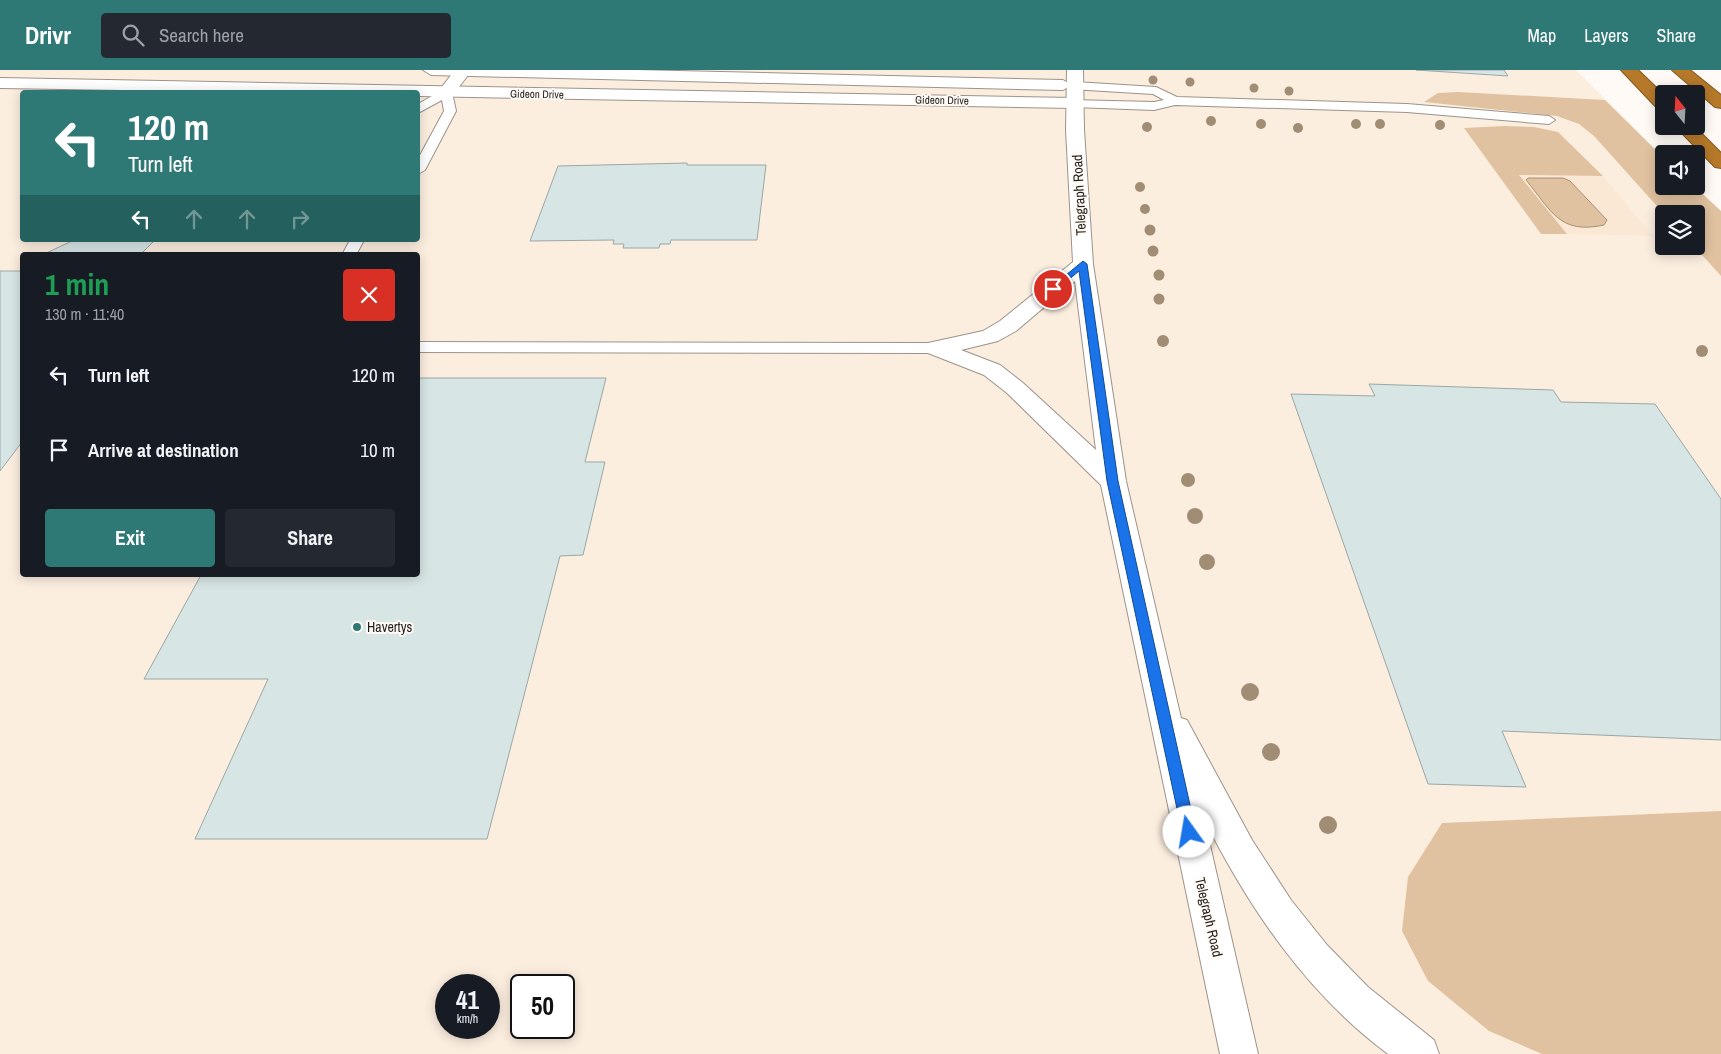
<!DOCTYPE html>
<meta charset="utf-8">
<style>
body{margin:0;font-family:"Archivo Narrow",sans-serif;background:#242831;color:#f1f3f6;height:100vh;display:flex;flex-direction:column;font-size:19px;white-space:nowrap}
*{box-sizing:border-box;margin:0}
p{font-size:16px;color:#9ea1a6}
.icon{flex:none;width:28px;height:28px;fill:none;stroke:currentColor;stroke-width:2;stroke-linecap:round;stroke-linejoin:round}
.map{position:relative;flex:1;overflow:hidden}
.details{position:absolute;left:20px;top:182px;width:400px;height:325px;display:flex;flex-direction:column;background:#171b24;border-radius:5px;box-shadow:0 2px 12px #0003}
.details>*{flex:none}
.guide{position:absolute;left:20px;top:20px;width:400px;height:152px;border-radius:5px;box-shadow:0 2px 12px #0003;background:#2e7875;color:#fff;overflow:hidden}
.needle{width:32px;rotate:342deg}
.controls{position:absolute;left:1655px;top:15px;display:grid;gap:10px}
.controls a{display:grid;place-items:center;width:50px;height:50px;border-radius:5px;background:#171b24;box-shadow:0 2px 12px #0003;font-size:25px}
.speed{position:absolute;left:435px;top:904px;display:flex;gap:10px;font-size:25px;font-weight:700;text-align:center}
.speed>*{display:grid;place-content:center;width:65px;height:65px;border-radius:50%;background:#171b24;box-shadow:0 2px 12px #0003;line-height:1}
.speed small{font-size:12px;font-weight:400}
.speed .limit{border:2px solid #111;border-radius:8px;background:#fff;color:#111}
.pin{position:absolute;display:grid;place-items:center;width:42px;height:42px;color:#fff;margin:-21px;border:2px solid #fff;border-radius:50%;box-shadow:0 1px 5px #0007}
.me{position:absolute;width:55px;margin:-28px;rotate:347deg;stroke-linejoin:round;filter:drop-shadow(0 0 4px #0008)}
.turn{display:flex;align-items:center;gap:18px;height:105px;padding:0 25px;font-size:22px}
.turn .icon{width:65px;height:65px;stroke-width:2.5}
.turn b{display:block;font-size:35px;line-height:42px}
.lanes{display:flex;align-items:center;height:48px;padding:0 25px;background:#0003;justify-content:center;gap:25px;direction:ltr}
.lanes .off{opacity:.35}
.round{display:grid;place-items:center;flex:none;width:52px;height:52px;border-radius:5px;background:#242831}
.headline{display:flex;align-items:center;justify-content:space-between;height:85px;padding:0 25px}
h1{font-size:30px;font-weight:700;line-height:38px;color:#1e9e55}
.cta{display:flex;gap:10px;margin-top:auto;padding:10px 25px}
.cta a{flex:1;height:58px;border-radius:5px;background:#2e7875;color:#fff;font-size:20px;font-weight:700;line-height:58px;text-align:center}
.cta a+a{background:#242831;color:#f1f3f6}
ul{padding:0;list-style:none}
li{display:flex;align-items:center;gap:15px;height:75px;padding:0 25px}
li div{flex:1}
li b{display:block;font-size:19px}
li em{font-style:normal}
header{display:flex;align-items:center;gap:30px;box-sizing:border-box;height:70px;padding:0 25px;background:#2e7875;color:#fff}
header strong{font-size:24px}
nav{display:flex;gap:28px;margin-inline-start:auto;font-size:18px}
.search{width:350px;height:45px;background:#242831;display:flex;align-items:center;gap:12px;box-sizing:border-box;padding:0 18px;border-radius:5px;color:#9ea1a6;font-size:19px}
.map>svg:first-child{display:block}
</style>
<header>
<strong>Drivr</strong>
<div class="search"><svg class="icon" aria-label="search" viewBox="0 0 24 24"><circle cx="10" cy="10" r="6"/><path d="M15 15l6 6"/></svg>Search here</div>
<nav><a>Map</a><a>Layers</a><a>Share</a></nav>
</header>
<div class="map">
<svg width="1721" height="984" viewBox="0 0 1721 984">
<rect width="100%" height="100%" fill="#fffaf5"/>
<path fill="#fceedf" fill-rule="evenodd" d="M 0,0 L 1576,0 L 1664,88 L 1664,116 L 1694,116 L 1721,141 L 1721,984 L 0,984 ZM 22,22 L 418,22 L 418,170 L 22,170 ZM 1664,144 L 1696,144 L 1696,176 L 1664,176 ZM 22,185 L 418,185 L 418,505 L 22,505 ZM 446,915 L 489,915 L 489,958 L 446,958 ZM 521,915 L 564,915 L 564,958 L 521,958 Z"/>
<path fill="#fbe8d4" d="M 1518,105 L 1603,106 L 1653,166 L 1567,164 Z"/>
<g fill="#e1c2a0">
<path d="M 1458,22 L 1605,30 L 1664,88 L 1664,116 L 1694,116 L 1721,141 L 1721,206 L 1694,176 L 1696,176 L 1696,144 L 1664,144 L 1594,66 L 1579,54 L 1557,46 L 1424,32 L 1438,23 Z"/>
<path d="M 1504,56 L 1534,57 L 1558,62 L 1603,106 L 1519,105 L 1567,164 L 1541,164 L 1464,58 Z"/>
<path d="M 1721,741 L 1721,984 L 1542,984 L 1489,961 L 1428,911 L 1402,861 L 1408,807 L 1442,753 Z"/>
</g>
<path fill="#e1c2a0" stroke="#a89178" d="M 1528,108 L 1563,108 L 1570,111 L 1607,150 L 1604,155 C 1559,165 1551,140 1526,110 Z"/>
<g fill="#d7e5e4" stroke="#9aa7a6">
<path d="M 1416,0 L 1504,0 L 1508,6 Z"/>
<path d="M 687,93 L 687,95 L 766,95 L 757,170 L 671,170 L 670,174 L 660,174 L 659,178 L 623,178 L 624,174 L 613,174 L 614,170 L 530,171 L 558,96 Z"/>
<path d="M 74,170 L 155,170 L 141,184 L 149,185 L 42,185 Z"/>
<path d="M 0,201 L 22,201 L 22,372 L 0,401 Z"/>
<path d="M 418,308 L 606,308 L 585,392 L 605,392 L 583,485 L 560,486 L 487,769 L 195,769 L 268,609 L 144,609 L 201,505 L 418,505 Z"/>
<path d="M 1369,314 L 1553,320 L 1561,332 L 1655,334 L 1721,429 L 1721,670 L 1502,661 L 1526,717 L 1428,714 L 1291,324 L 1375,326 Z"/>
</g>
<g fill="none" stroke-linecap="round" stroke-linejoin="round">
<defs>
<g id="service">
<path d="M 1075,12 L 1156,17 L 1177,27 L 1407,34 L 1549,46 L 1555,50 L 1549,54 L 1407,42 L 1175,35 L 1154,40 L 1074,37 L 1068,33 L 1070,30 L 1154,32 L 1164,30 L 1153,24 L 1071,19 L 1071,13 Z"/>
<path d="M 446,18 L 452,22 L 456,41 L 425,100 L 418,104 L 418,89 L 444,41 L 442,30 L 418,43 L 418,34 Z"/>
<path d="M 350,170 L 364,170 L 356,185 L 342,185 Z"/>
<path d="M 418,272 L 936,273 L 942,274 L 944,278 L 942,282 L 936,283 L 418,282 Z"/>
</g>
<path id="minor" d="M 455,0 L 472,0 L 452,26 L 440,26 L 438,22 Z"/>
<g id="tertiary">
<path d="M 423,0 L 635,0 L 1063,10 L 1071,15 L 1063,20 L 431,5 Z"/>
<path d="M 0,8 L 1074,28 L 1080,29 L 1082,33 L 1080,37 L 1074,38 L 418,26 L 418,22 L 245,22 L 0,18 Z"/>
</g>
<path id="secondary" d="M 1067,0 L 1083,0 L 1084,60 L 1093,194 L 1126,411 L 1181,648 L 1187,650 L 1252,770 L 1291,830 L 1327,875 L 1368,917 L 1434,970 L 1439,984 L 1388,984 C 1306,923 1249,838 1204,749 L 1258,984 L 1220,984 L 1101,415 L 1007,323 L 984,305 L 928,283 L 925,278 L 928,273 L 983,261 L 1000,251 L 1073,192 L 1066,60 ZM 1075,211 L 1096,380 L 1023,313 L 1000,295 L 961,280 L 998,271 L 1016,261 Z"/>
<g id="motorway">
<path d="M 1621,0 L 1638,0 L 1664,25 L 1664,40 L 1658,39 Z"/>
<path d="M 1672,0 L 1690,0 L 1721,25 L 1721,38 L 1715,37 Z"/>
<path d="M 1675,56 L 1694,56 L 1721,83 L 1721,98 L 1715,97 Z"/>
</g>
</defs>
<use href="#service" stroke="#9b938b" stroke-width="2"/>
<use href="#minor" stroke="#9b938b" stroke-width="2"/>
<use href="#tertiary" stroke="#9b938b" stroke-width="2"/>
<use href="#secondary" stroke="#9b938b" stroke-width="2"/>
<use href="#motorway" stroke="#825a25" stroke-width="2"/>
<use href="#service" fill="#fff" fill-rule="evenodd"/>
<use href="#minor" fill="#fff" fill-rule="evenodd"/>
<use href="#tertiary" fill="#fff" fill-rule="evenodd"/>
<use href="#secondary" fill="#fff" fill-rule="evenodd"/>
<use href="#motorway" fill="#b6792a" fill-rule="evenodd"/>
</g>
<g fill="#a08d74">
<circle cx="1153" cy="10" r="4.5"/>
<circle cx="1190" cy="12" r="4.5"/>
<circle cx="1254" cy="18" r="4.5"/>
<circle cx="1289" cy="21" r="4.5"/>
<circle cx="1211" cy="51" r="5"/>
<circle cx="1261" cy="54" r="5"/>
<circle cx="1356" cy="54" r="5"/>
<circle cx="1380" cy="54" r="5"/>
<circle cx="1440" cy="55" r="5"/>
<circle cx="1147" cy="57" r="5"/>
<circle cx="1298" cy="58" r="5"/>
<circle cx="1140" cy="117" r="5"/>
<circle cx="1145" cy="139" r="5"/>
<circle cx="1150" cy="160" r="5.5"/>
<circle cx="1153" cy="181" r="5.5"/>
<circle cx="1159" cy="205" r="5.5"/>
<circle cx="1159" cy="229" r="5.5"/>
<circle cx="1163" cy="271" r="6"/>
<circle cx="1702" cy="281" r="6"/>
<circle cx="1188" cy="410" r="7"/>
<circle cx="1195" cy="446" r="8"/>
<circle cx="1207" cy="492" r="8"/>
<circle cx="1250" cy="622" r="9"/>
<circle cx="1271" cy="682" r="9"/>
<circle cx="1328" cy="755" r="9"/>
</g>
<path fill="#1a73e8" stroke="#114b97" d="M 1083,191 L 1087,194 L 1118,411 L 1196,762 L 1194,766 L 1189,768 L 1184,766 L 1182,762 L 1107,411 L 1079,201 L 1056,220 L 1049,219 Z"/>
<circle fill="#2e7875" stroke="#fffaf5" stroke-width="2" cx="357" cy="557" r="5"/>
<g text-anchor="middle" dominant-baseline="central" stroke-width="4" stroke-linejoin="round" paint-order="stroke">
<g font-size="11" fill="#221f1c" stroke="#fffaf5">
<text transform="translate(537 24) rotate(1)">Gideon Drive</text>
<text transform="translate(942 30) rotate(1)">Gideon Drive</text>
</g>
<g font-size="14" fill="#221f1c" stroke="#fffaf5">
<text transform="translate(1079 125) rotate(-93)">Telegraph Road</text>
<text transform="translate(1209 847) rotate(77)">Telegraph Road</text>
</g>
<g font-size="14" fill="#221f1c" stroke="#fffaf5" text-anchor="start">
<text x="367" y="557">Havertys</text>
</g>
</g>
</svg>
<div class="controls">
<a><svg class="needle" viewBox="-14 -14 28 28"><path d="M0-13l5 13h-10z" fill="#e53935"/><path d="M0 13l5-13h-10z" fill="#9ea1a6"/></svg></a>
<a><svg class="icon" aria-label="sound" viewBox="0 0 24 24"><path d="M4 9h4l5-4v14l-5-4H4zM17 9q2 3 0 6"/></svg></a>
<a><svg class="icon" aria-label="layers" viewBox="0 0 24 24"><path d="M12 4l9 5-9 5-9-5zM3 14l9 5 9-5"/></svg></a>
</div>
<div class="speed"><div>41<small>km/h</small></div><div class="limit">50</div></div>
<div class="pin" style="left:1053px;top:219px;background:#d93025"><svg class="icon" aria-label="arrive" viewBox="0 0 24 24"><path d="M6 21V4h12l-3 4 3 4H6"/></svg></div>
<svg class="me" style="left:1189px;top:762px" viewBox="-20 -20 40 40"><circle r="19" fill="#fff"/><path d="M0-13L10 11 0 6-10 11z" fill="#1a73e8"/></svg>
<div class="guide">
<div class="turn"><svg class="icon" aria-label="left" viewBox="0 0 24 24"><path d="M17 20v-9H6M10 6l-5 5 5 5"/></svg><div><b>120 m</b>Turn left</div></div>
<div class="lanes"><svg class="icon" aria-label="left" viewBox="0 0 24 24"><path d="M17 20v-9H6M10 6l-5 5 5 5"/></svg><svg class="icon off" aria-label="ahead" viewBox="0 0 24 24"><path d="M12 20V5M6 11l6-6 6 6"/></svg><svg class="icon off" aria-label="ahead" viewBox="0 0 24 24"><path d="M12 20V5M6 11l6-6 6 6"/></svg><svg class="icon off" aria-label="right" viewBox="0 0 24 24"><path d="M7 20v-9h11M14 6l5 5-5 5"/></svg></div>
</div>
<section class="details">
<div class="headline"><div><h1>1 min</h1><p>130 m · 11:40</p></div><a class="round" style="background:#d93025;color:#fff"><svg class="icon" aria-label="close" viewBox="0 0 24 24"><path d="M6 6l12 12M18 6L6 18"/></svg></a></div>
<ul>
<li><svg class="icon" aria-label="left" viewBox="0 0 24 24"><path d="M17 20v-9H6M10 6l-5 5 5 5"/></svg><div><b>Turn left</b></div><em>120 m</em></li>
<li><svg class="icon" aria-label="arrive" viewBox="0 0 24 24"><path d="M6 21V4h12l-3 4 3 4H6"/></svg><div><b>Arrive at destination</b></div><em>10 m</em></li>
</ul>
<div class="cta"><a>Exit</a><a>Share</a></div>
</section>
</div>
